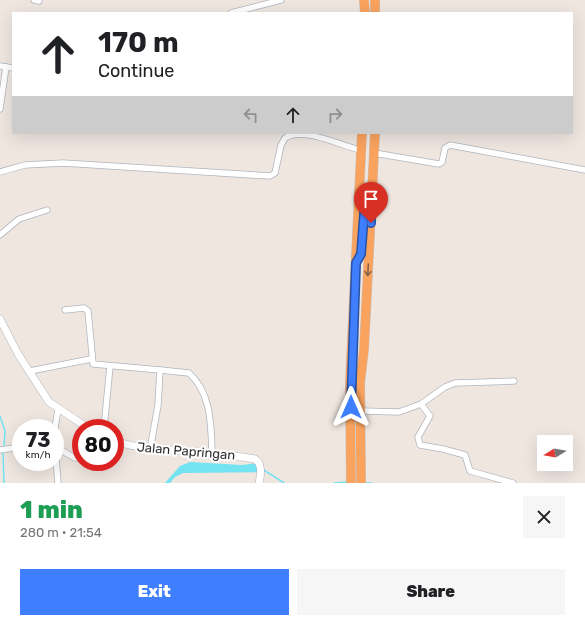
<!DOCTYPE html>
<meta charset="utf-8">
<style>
body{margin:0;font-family:Rubik,sans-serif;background:#f6f6f6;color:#202124;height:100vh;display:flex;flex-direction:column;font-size:15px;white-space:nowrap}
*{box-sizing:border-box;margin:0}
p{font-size:13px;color:#757577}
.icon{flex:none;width:22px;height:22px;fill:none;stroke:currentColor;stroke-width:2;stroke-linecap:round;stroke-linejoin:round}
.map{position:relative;height:483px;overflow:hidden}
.details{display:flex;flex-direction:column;background:#fff;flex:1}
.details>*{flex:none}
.top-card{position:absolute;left:12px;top:12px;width:561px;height:122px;border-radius:0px;box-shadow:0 4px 16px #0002;background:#fff;color:#202124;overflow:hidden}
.needle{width:26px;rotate:259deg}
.controls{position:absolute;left:537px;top:435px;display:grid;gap:8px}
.controls a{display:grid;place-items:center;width:36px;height:36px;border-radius:0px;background:#fff;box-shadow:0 4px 16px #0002;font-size:20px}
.speed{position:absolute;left:12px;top:419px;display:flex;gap:8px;font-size:20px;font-weight:700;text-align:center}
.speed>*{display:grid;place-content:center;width:52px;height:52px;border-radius:50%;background:#fff;box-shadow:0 4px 16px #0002;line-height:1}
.speed small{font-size:10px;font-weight:400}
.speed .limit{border:6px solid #d22;background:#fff;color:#111}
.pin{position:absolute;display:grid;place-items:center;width:34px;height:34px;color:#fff;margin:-41px -17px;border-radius:50% 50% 50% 0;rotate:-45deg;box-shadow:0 0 4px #0007}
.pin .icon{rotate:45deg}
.me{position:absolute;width:44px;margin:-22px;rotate:0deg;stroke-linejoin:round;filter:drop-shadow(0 0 3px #0008)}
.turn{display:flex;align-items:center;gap:14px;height:84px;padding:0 20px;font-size:18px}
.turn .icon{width:52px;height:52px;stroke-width:2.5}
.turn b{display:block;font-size:28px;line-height:34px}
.lanes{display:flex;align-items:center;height:38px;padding:0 20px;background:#0003;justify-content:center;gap:20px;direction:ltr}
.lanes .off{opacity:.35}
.round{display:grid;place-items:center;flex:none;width:42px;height:42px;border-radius:0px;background:#f6f6f6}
.overview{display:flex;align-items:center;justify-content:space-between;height:68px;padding:0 20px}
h1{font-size:24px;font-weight:800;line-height:30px;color:#1e9e55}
.action{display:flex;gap:8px;margin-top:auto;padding:8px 20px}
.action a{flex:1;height:46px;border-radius:0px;background:#3f7efd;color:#fff;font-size:16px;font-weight:800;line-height:46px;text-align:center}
.action a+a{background:#f6f6f6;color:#202124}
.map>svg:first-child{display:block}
</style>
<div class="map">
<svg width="585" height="483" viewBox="0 0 585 483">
<rect width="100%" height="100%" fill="#efe6e0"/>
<path fill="#73e2f1" d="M 190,462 L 242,465 L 257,463 L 262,466 L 267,472 L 183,473 L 175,477 L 170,483 L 165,483 L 180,466 Z"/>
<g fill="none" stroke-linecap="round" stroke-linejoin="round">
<g stroke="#73e2f1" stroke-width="1.5">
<path d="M 0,416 L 5,431 L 4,447"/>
<path d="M 3,451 L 4,483"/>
<path d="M 267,472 L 284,483"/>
<path d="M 334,483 L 348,482"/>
<path d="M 364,483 L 372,483"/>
</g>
<defs>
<g id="minor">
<path d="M 34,0 L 39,1"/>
<path d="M 231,13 L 281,0"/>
<path d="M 0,66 L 13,68"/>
<path d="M 0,109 L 6,67"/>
<path d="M 374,153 L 439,164 L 442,162 L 445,148 L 450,145 L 585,170"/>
<path d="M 0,172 L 25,165 L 63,163 L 270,176 L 275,173 L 281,145 L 285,138 C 304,126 340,146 361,150"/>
<path d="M 0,235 L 19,219 L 47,210"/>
<path d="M 65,310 L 84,308 L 88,311 L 93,364 L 160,370 L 158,405 L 150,450"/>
<path d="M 160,370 L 189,373 C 212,394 211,426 212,454"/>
<path d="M 30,371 L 91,359"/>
<path d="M 421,404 L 445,387 L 455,383 L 514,381"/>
<path d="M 360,411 L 399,412 L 421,404 L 430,416 L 418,437 L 420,445 L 443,449 L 465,455 L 470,471 L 513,483"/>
<path d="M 55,428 L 58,409"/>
<path d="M 104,428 L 110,366"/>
<path d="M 55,447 L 75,458 L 81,458"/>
<path d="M 55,448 L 58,483"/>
<path d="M 0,450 L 21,447"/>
</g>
<g id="tertiary">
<path d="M 0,319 L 18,354 L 49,402 L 88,428"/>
<path d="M 115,441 C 138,449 158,449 182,451 C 206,452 231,455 255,459 C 263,464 261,475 259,483"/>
</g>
<g id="trunk">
<path d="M 364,0 L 365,13"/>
<path d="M 375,0 L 375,13"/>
<path d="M 351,483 L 350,381 L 362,133"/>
<path d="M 361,483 L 360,383 L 364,349 L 375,133"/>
</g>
</defs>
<use href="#minor" stroke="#b0b5be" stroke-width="7"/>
<use href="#tertiary" stroke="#b0b5be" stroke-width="8"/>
<use href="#trunk" stroke="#c4c4c4" stroke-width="10"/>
<use href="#minor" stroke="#fff" stroke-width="5.5"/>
<use href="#tertiary" stroke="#fff" stroke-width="7"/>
<use href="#trunk" stroke="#faa35e" stroke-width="9"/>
</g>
<defs><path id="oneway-shaft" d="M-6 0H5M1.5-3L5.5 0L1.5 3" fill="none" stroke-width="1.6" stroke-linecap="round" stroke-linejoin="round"/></defs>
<use stroke="#8a6344" href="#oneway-shaft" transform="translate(368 270) rotate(93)"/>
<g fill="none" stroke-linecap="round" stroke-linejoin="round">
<defs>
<path id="route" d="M 351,407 L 356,263 L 361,254 L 365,202 L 367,200 L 370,201 L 371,223"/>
</defs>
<use href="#route" stroke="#2952a4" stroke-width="10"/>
<use href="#route" stroke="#3f7efd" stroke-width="7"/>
</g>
<g text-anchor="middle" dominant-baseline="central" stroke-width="4" stroke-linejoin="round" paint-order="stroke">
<g font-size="13" fill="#2e2e2e" stroke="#fff">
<text transform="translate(186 451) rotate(5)">Jalan Papringan</text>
</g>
</g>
</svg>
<div class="controls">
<a><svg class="needle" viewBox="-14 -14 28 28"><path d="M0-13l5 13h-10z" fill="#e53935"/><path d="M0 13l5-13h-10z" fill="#757577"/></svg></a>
</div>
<div class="speed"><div>73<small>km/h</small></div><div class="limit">80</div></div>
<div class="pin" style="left:371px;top:223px;background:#d93025"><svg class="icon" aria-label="arrive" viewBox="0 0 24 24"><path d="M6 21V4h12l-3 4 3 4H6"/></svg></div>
<svg class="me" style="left:351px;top:407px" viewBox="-20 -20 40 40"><path d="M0-17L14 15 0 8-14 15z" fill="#3f7efd" stroke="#fff" stroke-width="4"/></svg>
<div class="top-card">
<div class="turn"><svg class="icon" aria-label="ahead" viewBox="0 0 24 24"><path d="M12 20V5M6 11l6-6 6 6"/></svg><div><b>170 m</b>Continue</div></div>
<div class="lanes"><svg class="icon off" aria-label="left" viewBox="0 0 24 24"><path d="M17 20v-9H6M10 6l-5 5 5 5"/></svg><svg class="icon" aria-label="ahead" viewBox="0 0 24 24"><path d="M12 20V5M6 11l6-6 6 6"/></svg><svg class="icon off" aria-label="right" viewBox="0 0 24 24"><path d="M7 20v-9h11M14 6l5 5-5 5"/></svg></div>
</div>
</div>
<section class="details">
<div class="overview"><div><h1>1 min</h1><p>280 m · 21:54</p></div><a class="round"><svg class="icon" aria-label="close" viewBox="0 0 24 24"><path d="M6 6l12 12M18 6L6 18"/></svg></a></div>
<div class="action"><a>Exit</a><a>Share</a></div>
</section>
